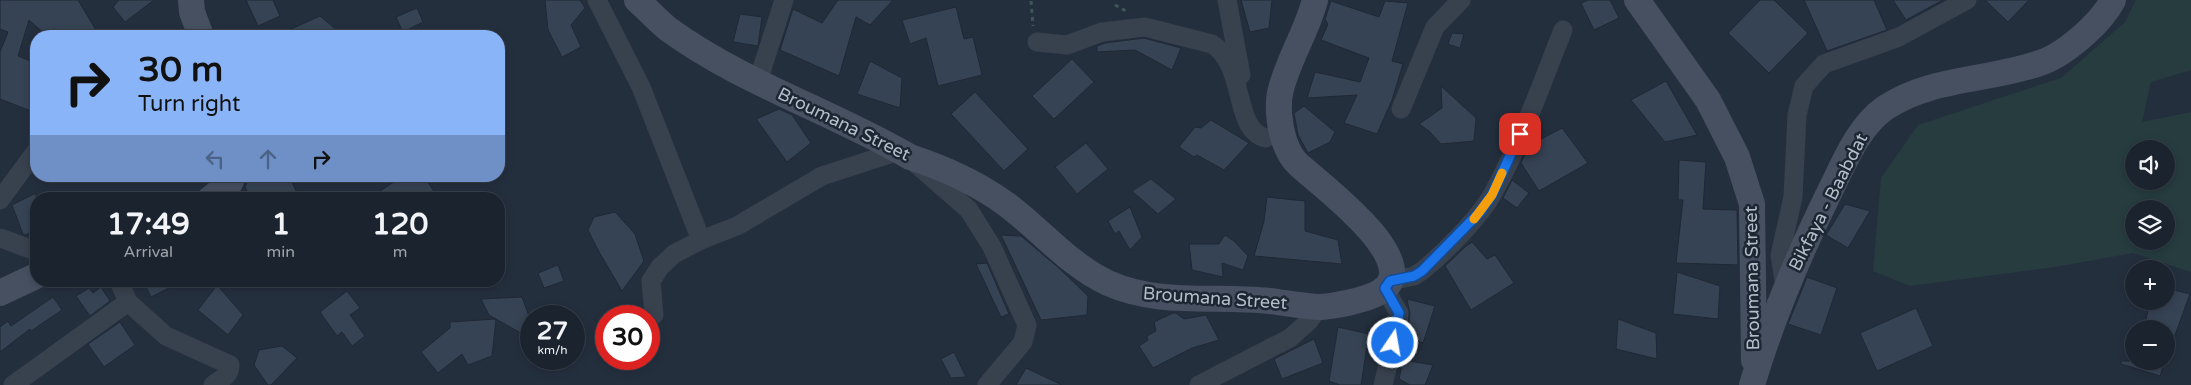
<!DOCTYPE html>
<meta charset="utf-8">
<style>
body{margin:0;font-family:"Varela Round",sans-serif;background:#242b36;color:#f1f3f6;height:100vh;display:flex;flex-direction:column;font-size:19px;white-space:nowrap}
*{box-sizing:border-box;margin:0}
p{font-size:16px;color:#a0a4aa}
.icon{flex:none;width:28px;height:28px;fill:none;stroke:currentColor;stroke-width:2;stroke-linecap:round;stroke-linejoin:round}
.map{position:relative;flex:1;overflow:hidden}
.side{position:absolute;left:30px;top:192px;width:475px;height:95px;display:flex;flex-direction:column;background:#1b232e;border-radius:20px;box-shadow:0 2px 8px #0003,0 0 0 1px #39404a}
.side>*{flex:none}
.banner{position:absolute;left:30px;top:30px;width:475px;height:152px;border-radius:20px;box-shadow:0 2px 8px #0003,0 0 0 1px #39404a;background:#8ab4f8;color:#111;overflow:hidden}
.fabs{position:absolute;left:2125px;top:140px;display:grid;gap:10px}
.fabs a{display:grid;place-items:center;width:50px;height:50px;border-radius:50%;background:#1b232e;box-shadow:0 2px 8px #0003,0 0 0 1px #39404a;font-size:25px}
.speed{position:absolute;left:520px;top:305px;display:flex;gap:10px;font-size:25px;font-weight:700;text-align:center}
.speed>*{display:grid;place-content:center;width:65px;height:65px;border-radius:50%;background:#1b232e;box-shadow:0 2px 8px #0003,0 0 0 1px #39404a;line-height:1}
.speed small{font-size:12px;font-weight:400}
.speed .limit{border:8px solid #d22;background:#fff;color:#111}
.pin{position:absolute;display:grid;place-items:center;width:42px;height:42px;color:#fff;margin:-21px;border-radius:10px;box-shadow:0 2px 8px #0006}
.me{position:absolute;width:55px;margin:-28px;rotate:12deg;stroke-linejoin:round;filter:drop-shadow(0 0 4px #0008)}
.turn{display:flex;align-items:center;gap:18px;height:105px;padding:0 25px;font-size:22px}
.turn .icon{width:65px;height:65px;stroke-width:2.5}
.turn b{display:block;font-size:35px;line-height:42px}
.lanes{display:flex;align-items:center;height:48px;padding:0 25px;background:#0003;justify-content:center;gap:25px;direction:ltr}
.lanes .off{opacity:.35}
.eta{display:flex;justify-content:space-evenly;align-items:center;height:85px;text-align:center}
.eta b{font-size:30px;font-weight:800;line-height:35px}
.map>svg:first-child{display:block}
</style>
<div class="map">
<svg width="2191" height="385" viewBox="0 0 2191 385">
<rect width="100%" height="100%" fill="#242f3e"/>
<path fill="#263c3f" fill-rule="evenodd" d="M 2136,0 L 2191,0 L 2191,70 L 2151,82 L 2142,122 L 2191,112 L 2191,272 L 2133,253 L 2055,267 L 1910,286 L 1873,271 L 1881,178 L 1918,125 L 2061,78 L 2125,22 ZM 2134,149 L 2166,149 L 2166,181 L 2134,181 ZM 2134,209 L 2166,209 L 2166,241 L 2134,241 Z"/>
<g fill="#364354" stroke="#1f2835">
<path d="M 0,0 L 78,0 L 96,30 L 88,36 L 47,36 L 29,20 L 18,56 L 36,63 L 36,113 L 0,99 L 0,52 L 8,32 L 0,29 Z"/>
<path d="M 119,0 L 154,0 L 125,22 L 113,7 Z"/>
<path d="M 246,0 L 273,0 L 280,16 L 258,26 Z"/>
<path d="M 545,0 L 580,0 L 585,8 L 571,25 L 581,47 L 562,57 L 548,30 Z"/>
<path d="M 838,0 L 893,0 L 870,25 L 856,17 L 839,76 L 780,50 L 793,9 L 822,23 Z"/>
<path d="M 1241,0 L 1272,0 L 1269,28 L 1250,32 Z"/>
<path d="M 1588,0 L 1610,0 L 1619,18 L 1594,30 L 1581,3 Z"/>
<path d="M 1760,0 L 1774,0 L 1808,33 L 1769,73 L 1728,33 Z"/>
<path d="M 1804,0 L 1874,0 L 1887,30 L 1827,51 Z"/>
<path d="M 1893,0 L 1943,0 L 1906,20 Z"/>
<path d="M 1985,0 L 2029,0 L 2008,22 Z"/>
<path d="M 1331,1 L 1379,17 L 1385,1 L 1408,3 L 1392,61 L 1403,64 L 1392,100 L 1377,134 L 1344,123 L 1357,95 L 1307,98 L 1315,72 L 1360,82 L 1369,58 L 1321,40 L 1328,24 L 1325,19 Z"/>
<path d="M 956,7 L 964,39 L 973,37 L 982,75 L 938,86 L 926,38 L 910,44 L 902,20 Z"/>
<path d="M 417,8 L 423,22 L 403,32 L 396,17 Z"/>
<path d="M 740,14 L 762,17 L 758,46 L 733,42 Z"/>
<path d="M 320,16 L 344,36 L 276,36 Z"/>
<path d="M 1452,33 L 1464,34 L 1460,48 L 1448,44 Z"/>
<path d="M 1144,38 L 1181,48 L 1172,70 L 1135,50 L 1097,52 L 1097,46 L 1105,43 Z"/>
<path d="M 1072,59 L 1094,82 L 1054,119 L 1032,96 Z"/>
<path d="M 870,61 L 902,78 L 900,108 L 857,94 Z"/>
<path d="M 1666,81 L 1697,135 L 1665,142 L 1631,100 Z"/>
<path d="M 1441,86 L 1476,118 L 1474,141 L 1441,144 L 1429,131 L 1419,124 L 1442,108 Z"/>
<path d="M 975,92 L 1028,149 L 1004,171 L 951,114 Z"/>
<path d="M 1304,106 L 1335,132 L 1330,142 L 1308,153 L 1298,135 L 1294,113 Z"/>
<path d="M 779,109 L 792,115 L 811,143 L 787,162 L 756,119 Z"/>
<path d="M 1211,120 L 1249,143 L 1224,170 L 1197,155 L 1194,157 L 1179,147 L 1195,127 L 1201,128 Z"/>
<path d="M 1562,128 L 1588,163 L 1539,191 L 1521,163 L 1528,146 Z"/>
<path d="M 1086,143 L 1108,169 L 1077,194 L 1055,167 Z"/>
<path d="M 1679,160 L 1706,162 L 1703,209 L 1737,210 L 1738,265 L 1676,263 L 1683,200 L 1678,200 Z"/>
<path d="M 257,176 L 289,176 L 300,199 L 251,199 L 245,187 L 247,182 Z"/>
<path d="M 403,176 L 424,176 L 439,199 L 368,199 Z"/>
<path d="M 1151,179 L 1176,199 L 1158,214 L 1132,191 Z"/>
<path d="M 1512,180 L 1529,193 L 1517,208 L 1503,198 Z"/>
<path d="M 36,193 L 36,230 L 26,235 L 23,234 L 12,205 Z"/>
<path d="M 1267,197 L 1305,201 L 1305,231 L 1338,240 L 1342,264 L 1254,256 L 1264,221 Z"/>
<path d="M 1845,204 L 1870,211 L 1848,248 L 1826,235 Z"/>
<path d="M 1130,207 L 1142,237 L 1130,250 L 1119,231 L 1115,234 L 1108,221 Z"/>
<path d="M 615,212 L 635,234 L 644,261 L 622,291 L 598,250 L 588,230 L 594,217 Z"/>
<path d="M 1001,235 L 1021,236 L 1060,269 L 1088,296 L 1087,315 L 1041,320 Z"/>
<path d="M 1225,235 L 1234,241 L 1248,256 L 1243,270 L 1222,263 L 1223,277 L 1192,270 L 1189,244 L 1219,244 Z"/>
<path d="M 1472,242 L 1487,259 L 1495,255 L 1514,283 L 1471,310 L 1445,266 L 1465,247 Z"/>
<path d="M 987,263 L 1009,314 L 1001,317 L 976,264 Z"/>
<path d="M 558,265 L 564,281 L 544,288 L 538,273 Z"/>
<path d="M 1677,272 L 1720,286 L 1718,319 L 1673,314 Z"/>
<path d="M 1807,277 L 1837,288 L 1821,335 L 1788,324 Z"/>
<path d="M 143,281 L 183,281 L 151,297 Z"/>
<path d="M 217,285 L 243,315 L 228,335 L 198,310 Z"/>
<path d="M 101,287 L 110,301 L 90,316 L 76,296 L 89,288 L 93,293 Z"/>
<path d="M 2166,288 L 2190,294 L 2168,354 L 2166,353 L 2166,329 L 2144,329 L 2150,301 L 2166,301 Z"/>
<path d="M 347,291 L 360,308 L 350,315 L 365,336 L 352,346 L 342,332 L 337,336 L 320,312 Z"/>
<path d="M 53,297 L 62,310 L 31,331 L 30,329 L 0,352 L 0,327 L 8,321 L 11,326 Z"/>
<path d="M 522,297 L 531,322 L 531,339 L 489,315 L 481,299 Z"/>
<path d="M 1407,299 L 1435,306 L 1423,343 L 1406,337 L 1410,314 Z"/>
<path d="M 1916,308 L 1933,346 L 1877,371 L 1860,333 Z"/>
<path d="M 1173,313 L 1176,313 L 1184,319 L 1206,315 L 1219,340 L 1192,348 L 1153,368 L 1139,346 L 1148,340 L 1147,336 L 1156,331 L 1154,322 Z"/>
<path d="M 496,319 L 492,356 L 468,365 L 462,354 L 438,373 L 421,352 L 450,328 L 450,322 Z"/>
<path d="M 1618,319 L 1656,333 L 1657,359 L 1616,349 Z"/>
<path d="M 120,322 L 135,345 L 104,367 L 88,344 Z"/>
<path d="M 1338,327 L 1369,334 L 1361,385 L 1340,385 L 1329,381 Z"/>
<path d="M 1314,339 L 1323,363 L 1282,379 L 1274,359 Z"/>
<path d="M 282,346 L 297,358 L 271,385 L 268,385 L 254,365 L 259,350 Z"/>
<path d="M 954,352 L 966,377 L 951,378 L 941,359 Z"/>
<path d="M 1403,360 L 1433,365 L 1425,385 L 1410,385 L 1399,379 Z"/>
<path d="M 2121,361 L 2165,361 L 2160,376 L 2121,364 Z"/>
<path d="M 1026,368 L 1062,385 L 1016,385 Z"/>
</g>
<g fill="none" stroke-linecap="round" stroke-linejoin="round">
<g stroke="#3f5557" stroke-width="3" stroke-dasharray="4 4" stroke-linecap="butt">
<path d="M 1031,1 L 1033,26"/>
<path d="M 1115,5 L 1126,11"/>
</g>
<g stroke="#38414e" stroke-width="19">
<path d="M 597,0 L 641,87 L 701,240"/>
<path d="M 1227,0 L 1241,75"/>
<path d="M 1037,42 L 1067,45 L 1102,32 L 1145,27 L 1212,44 C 1247,66 1232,130 1266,138"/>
<path d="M 758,81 L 784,0"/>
<path d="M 1401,109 L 1435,27 L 1461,0"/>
<path d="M 914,162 L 969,210 L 992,247 L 1027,325 L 1023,342 L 987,385"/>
<path d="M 0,200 L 36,151"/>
<path d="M 0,238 L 36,251"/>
<path d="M 119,281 L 128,302 L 166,336 L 230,365 C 230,376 221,379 213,385"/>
<path d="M 1390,281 L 1414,276 L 1422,271 C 1444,253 1478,219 1492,195 C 1521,143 1541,85 1563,30"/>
<path d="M 1785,287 L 1780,255 L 1793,197 L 1797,115 L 1804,86 L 1824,64 L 1899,37 L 1967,0"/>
<path d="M 654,315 L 651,281 L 660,267 L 674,254 L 701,240 L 737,226 L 822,176 L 899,151"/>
<path d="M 13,385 L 128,302"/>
<path d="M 1199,385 L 1290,338 L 1309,321 L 1319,307"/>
<path d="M 1383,385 L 1398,324 L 1399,313 L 1385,289"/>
</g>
<g stroke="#465061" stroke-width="26">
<path d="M 191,0 L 192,12 L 201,36"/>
<path d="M 637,0 C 647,9 657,20 668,29 C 742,83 831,111 910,157 C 944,168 977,183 1006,204 C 1040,229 1069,265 1108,283 C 1159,306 1216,295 1270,301 C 1285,303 1301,306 1317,307 C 1333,307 1366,300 1380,292 C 1428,263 1318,183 1299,165 C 1292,159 1287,149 1284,140 C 1279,125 1277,103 1281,89 C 1289,58 1307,31 1315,0"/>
<path d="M 1637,0 L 1708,100 L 1737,157 L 1752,204 L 1754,360"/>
<path d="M 210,199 L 230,183 L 233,176"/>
<path d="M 0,293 L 36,276"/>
<path d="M 1752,385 C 1772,317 1800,252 1831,189 C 1845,161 1859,126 1885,108 C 1931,77 1989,81 2040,63 C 2058,57 2074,44 2087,32 C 2098,22 2106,13 2113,0"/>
</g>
</g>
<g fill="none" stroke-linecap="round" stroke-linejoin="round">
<defs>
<path id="route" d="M 1393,343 L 1399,313 L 1385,288 L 1390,281 L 1414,276 L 1422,271 L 1480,212 L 1492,195 L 1520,134"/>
</defs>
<use href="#route" stroke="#114b97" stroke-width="12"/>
<use href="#route" stroke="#1a73e8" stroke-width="9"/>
<path stroke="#f59e0b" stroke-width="9" d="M 1474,219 L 1492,195 L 1502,173"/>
</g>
<g text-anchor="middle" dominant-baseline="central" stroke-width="5" stroke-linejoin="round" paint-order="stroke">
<g font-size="18" fill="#b4bcc9" stroke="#1d2633">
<text transform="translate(844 124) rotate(26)">Broumana Street</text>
<text transform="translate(1828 202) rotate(-63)">Bikfaya - Baabdat</text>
<text transform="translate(1752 278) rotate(-91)">Broumana Street</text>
<text transform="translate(1215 298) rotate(4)">Broumana Street</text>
</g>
</g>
</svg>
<div class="fabs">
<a><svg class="icon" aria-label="sound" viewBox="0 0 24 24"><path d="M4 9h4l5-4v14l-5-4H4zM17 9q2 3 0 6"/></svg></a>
<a><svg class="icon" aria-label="layers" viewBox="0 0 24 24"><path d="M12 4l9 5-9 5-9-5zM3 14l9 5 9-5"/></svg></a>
<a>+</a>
<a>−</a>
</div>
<div class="speed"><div>27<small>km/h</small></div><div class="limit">30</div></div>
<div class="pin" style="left:1520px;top:134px;background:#d93025"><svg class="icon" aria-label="arrive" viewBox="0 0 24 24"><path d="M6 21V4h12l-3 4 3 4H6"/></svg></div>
<svg class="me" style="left:1393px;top:343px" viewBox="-20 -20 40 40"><circle r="17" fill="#1a73e8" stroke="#fff" stroke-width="3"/><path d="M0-11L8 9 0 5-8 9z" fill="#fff"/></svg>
<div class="banner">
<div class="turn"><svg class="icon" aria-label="right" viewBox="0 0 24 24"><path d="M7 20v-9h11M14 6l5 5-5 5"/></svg><div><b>30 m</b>Turn right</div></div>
<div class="lanes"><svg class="icon off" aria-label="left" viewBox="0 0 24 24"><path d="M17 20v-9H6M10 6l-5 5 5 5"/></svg><svg class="icon off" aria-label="ahead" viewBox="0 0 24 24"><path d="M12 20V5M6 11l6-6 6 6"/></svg><svg class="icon" aria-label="right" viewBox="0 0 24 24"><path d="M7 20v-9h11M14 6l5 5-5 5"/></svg></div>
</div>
<section class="side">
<div class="eta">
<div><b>17:49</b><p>Arrival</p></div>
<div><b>1</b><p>min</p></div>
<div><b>120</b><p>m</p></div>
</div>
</section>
</div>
